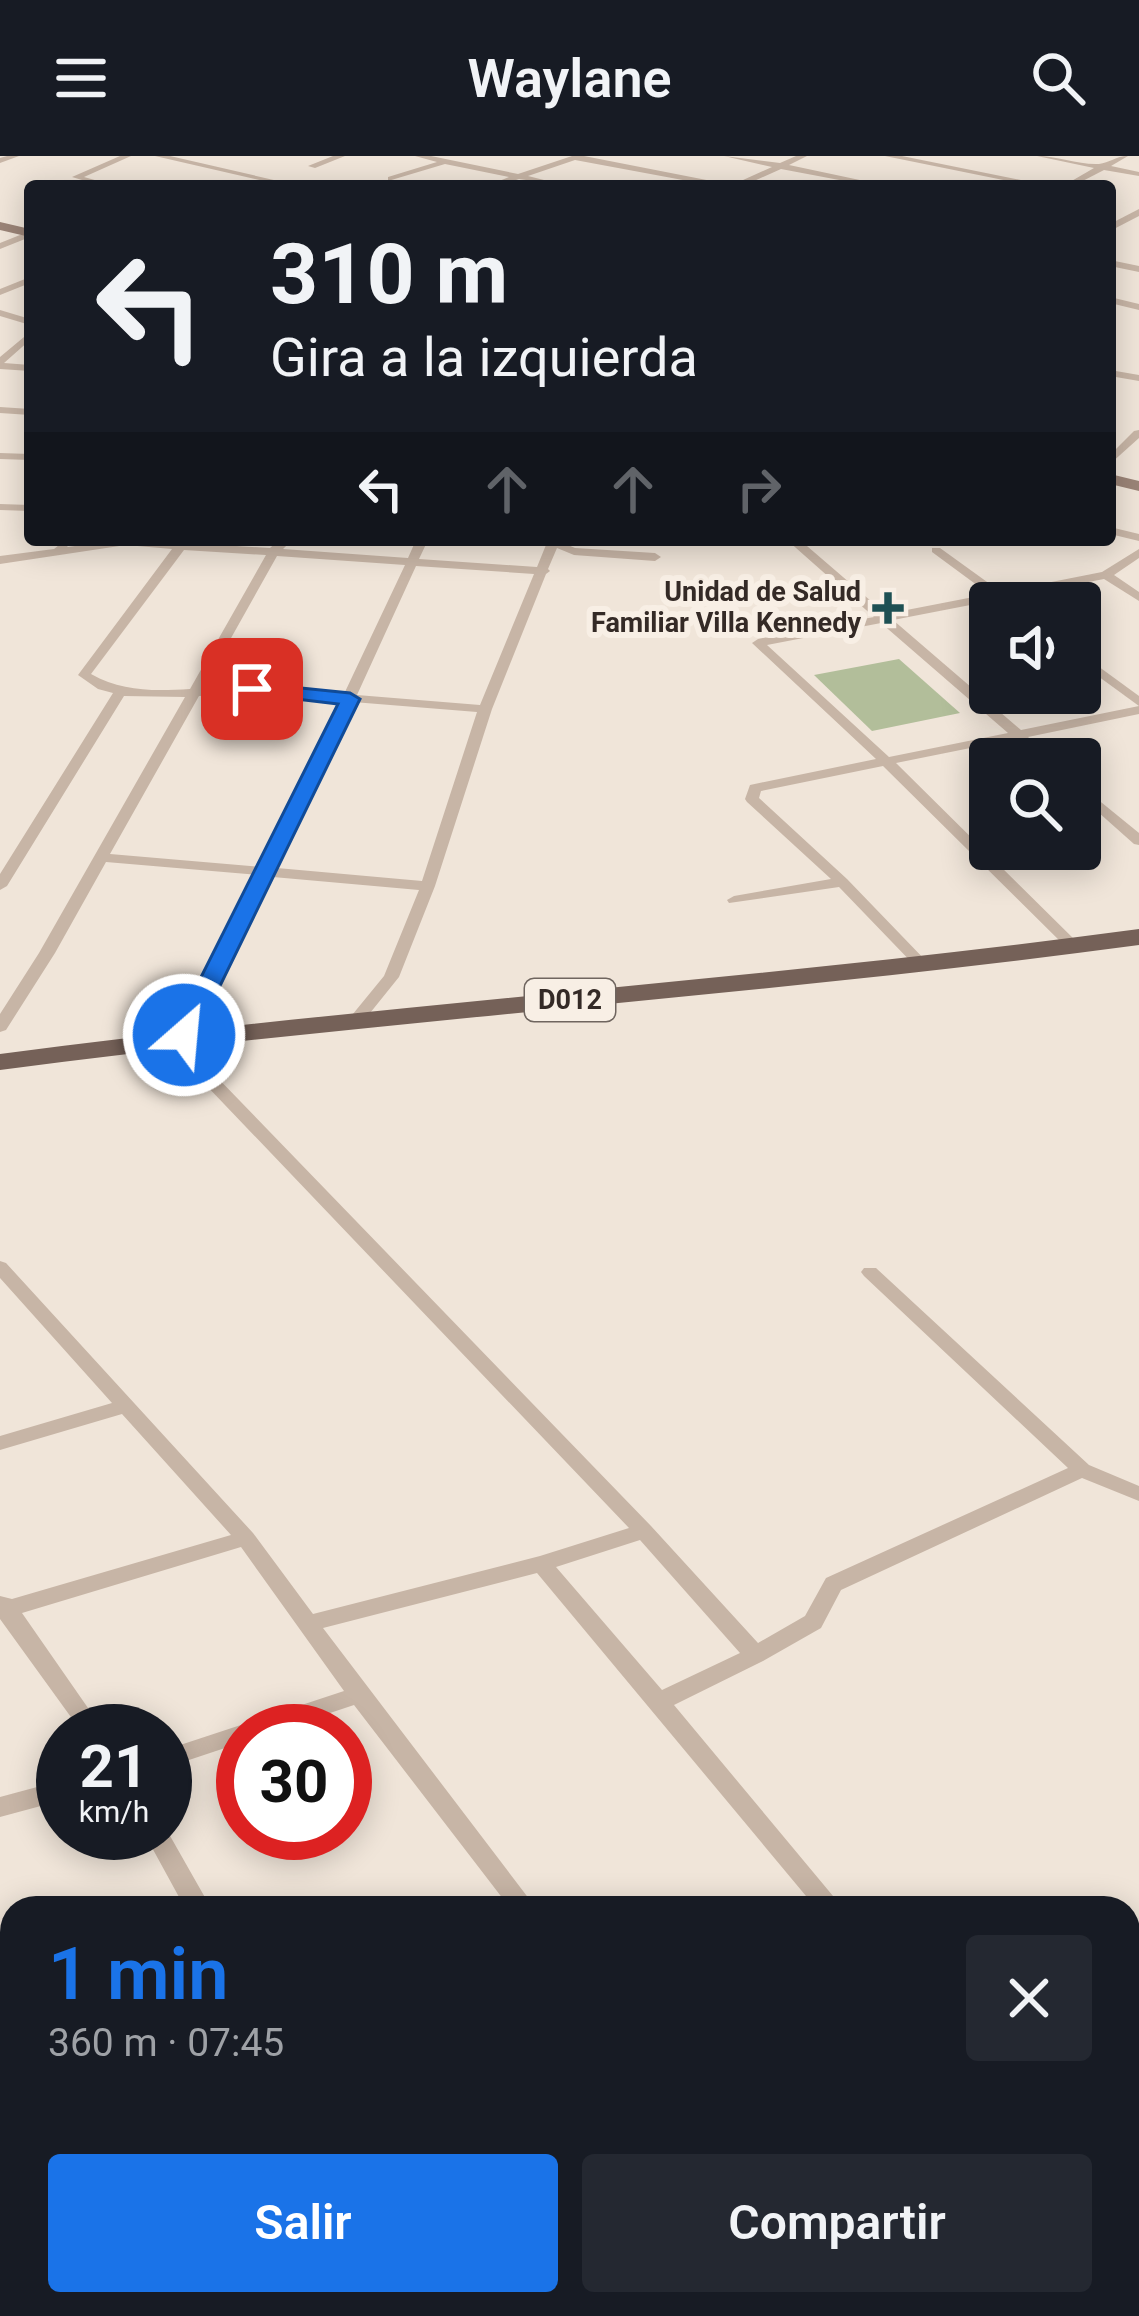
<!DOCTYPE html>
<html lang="es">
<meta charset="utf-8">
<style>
body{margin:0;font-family:Roboto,sans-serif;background:#242831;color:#f1f3f6;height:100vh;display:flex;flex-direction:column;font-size:45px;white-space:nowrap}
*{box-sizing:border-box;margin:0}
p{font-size:39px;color:#9ea1a6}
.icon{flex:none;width:66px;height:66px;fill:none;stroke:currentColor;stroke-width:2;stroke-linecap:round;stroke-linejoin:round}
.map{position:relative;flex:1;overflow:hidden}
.side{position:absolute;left:0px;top:1740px;width:1140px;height:420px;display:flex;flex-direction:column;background:#171b24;border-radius:36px 36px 0 0;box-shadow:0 6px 30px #0003}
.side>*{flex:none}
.hud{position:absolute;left:24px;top:24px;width:1092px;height:366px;border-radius:12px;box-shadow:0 6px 30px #0003;background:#171b24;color:#f1f3f6;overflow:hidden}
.fabs{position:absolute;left:969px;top:426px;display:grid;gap:24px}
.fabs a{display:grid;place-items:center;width:132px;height:132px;border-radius:12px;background:#171b24;box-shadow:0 6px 30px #0003;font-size:60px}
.speed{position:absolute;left:36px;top:1548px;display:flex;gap:24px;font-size:60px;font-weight:700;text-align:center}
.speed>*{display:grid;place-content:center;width:156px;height:156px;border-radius:50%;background:#171b24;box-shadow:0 6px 30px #0003;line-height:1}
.speed small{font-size:30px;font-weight:400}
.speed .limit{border:18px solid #d22;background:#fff;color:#111}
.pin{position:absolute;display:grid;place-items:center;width:102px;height:102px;color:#fff;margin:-51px;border-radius:24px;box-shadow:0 6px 18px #0006}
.me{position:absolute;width:132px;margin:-66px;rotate:27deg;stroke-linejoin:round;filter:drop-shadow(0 0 9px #0008)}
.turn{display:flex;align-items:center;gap:42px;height:252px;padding:0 48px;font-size:54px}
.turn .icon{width:156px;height:156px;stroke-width:2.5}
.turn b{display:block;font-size:84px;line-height:102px}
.lanes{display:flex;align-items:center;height:114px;padding:0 48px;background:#0003;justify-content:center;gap:60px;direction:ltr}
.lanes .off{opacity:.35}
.round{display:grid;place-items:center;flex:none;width:126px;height:126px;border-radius:12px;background:#242831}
.head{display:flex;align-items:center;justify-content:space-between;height:204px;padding:0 48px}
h1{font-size:72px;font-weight:600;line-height:90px;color:#1a73e8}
.cta{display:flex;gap:24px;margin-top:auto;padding:24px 48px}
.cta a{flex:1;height:138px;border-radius:12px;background:#1a73e8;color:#fff;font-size:48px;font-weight:600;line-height:138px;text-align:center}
.cta a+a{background:#242831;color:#f1f3f6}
header{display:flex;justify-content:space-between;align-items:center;height:156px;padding:0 48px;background:#171b24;font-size:54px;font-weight:600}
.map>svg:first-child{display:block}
</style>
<header><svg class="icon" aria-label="menu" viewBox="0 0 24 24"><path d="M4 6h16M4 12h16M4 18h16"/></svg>Waylane<svg class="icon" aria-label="search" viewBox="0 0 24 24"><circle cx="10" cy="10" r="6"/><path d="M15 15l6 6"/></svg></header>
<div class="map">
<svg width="1139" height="2160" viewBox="0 0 1139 2160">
<rect width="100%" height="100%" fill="#f0e5d9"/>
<path fill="#b2be9a" d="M 899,503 L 960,557 L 872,575 L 814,519 Z"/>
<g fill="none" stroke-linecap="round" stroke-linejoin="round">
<g fill="#c7b5a6" fill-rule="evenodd">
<path d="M 7,0 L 19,0 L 0,7 L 0,2 Z"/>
<path d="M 120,0 L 131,0 L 84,21 L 116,30 L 102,30 L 72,21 Z"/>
<path d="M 155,0 L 170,0 L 300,30 L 285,30 Z"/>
<path d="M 333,0 L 345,0 L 315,12 L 308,10 Z"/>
<path d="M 415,0 L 431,0 L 518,18 L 572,0 L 584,0 L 732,29 L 772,11 L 724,0 L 780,7 L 796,0 L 807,0 L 789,9 L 888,30 L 871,30 L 781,13 L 743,30 L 715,30 L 575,4 L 528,20 L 568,30 L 519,23 L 499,30 L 487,30 L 509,21 L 445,8 L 388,25 L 388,21 L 437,6 Z"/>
<path d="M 885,0 L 902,0 L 1050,30 L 1033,30 Z"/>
<path d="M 1037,0 C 1057,0 1079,9 1099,8 C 1109,7 1116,0 1128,0 L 1111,10 L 1139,16 L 1139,20 L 1104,14 L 1073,30 L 1063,30 L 1094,12 Z"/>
<path d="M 1139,53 L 1139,60 L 1110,75 L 1110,68 Z"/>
<path d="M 30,75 L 30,81 L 0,93 L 0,87 Z"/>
<path d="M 1110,104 L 1139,110 L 1139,116 L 1110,110 Z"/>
<path d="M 30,121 L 30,127 L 0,139 L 0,133 Z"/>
<path d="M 1110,141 L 1139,148 L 1139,154 L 1110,147 Z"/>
<path d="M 0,154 L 30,163 L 30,169 L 0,160 Z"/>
<path d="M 30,176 L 30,184 L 4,207 L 30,209 L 30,215 L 0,213 L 0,201 Z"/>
<path d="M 1110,214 L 1139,219 L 1139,225 L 1110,220 Z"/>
<path d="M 0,251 L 30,253 L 30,259 L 0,257 Z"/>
<path d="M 1139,274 L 1139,282 L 1110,308 L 1110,299 L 1134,275 Z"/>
<path d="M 0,297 L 30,298 L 30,304 L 0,303 Z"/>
<path d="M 0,348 L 30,349 L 30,355 L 0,354 Z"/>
<path d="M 1110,371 L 1139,378 L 1139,385 L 1110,378 Z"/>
<path d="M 116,384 L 191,384 L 189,387 L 270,392 L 279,384 L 292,384 L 283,393 L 408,402 L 416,384 L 428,384 L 419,403 L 537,411 L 548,384 L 570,384 L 568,389 L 575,392 L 655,397 L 661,401 L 655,405 L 574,399 L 557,392 L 548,413 L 550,415 L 546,418 L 492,553 L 435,730 L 399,821 L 362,867 L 356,869 L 348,864 L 384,820 L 419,734 L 273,721 L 192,879 L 190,882 L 179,882 L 651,1370 L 758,1487 L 805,1460 L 826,1422 L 1068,1312 L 864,1120 L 861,1116 L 864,1112 L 876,1112 L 1089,1309 L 1139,1330 L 1139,1345 L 1082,1322 L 841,1434 L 821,1472 L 763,1505 L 674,1549 L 843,1752 L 816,1752 L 537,1417 L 323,1472 L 536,1752 L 510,1752 L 354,1549 L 276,1575 L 243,1575 L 243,1586 L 165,1612 L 165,1594 L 344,1535 L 241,1391 L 22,1457 L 104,1575 L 81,1575 L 0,1463 L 0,1440 L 12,1443 L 231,1379 L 122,1258 L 0,1294 L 0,1280 L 112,1247 L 0,1122 L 0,1105 L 6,1107 L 253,1377 L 313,1458 L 540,1400 L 629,1372 L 161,882 L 169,877 L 178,882 L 176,879 L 259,719 L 106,706 L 55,797 L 6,874 L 0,876 L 0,858 L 39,797 L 185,541 L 124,540 L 7,730 L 0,734 L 0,718 L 113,537 L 98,533 L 78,519 L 172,393 L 126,389 L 0,408 L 0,400 L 54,393 L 63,386 L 68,391 ZM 184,394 L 266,399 L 190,533 C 154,535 123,536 91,518 ZM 277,400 L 405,409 L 344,538 L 256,530 L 203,532 ZM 416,410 L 534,418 L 480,549 L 357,539 ZM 256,538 L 341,545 L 263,711 L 110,698 L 199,540 ZM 353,546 L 477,556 L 422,725 L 277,712 ZM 640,1384 L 740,1497 L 662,1534 L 556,1411 Z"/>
<path d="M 787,384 L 800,384 L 886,458 L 989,438 L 932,396 L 932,392 L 940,392 L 1001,436 L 1102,416 L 1139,393 L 1139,402 L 1114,419 L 1139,436 L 1139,445 L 1104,423 L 893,464 L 1021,574 L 1139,550 L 1139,558 L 1028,581 L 1053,603 L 1038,603 L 1015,583 L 896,607 L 1079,788 L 1079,794 L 1069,794 L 883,610 L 761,635 L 759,642 L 847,723 L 928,807 L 931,810 L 928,813 L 918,813 L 839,731 L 729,747 L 727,744 L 734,740 L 831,723 L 747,646 L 745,643 L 750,629 L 876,603 L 752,487 L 758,483 L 874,461 ZM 881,467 L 1008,577 L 889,601 L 767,489 Z"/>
<path d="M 1080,497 L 1139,540 L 1139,550 L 1080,507 Z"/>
<path d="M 1080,629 L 1139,677 L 1139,689 L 1134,688 L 1080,640 Z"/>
<path d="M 63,1624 L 63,1644 L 0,1661 L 0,1641 Z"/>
<path d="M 165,1671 L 207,1745 L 210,1752 L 185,1752 L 144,1677 L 165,1677 Z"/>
<path d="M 12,1891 L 12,1920 L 0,1927 L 0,1898 Z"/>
<path d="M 0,1985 L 12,1992 L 12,2027 L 0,2019 Z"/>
<path d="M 1128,2087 L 1139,2092 L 1139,2127 L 1128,2122 Z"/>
<path d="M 12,2107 L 12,2139 L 0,2145 L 0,2113 Z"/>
<path d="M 96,2148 L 126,2148 L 131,2160 L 101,2160 Z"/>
<path d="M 778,2148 L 808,2148 L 814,2160 L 784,2160 Z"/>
<path d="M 989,2148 L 1032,2148 L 1024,2160 L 981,2160 Z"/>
</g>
<g fill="#9b8477" fill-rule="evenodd">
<path d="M 0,66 L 30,73 L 30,81 L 0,74 Z"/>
<path d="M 1110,318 L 1139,325 L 1139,335 L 1110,328 Z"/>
</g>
<path fill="#756158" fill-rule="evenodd" d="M 1139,773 L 1139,789 C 760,840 379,864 0,914 L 0,898 C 379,848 760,824 1139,773 Z"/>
</g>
<path fill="#1a73e8" stroke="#114b97" stroke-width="3" d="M 252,527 L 350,537 L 360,543 L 196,879 L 184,887 L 172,879 L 338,548 L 245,537 L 245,529 Z"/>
<path fill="#1e5053" stroke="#f8efe5" stroke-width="4.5" d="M882 434h12v12h12v12h-12v12h-12v-12h-12v-12h12z"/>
<g text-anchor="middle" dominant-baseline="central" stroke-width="12" stroke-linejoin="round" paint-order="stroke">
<g font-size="27" font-weight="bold" fill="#342a26" stroke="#f8efe5" text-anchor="end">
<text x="861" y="436">Unidad de Salud<tspan x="861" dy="31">Familiar Villa Kennedy</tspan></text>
</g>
<rect fill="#f8efe5" stroke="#6f655f" stroke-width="3" x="525" y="823" width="90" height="42" rx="9"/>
<g font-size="27" font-weight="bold" fill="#342a26">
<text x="570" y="844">D012</text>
</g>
</g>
</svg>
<div class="fabs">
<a><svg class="icon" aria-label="sound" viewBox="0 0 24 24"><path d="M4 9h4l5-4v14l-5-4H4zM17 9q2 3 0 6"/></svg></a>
<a><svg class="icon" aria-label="search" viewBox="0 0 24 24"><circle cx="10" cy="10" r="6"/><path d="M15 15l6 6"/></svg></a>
</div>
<div class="speed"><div>21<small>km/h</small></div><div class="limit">30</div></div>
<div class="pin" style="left:252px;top:533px;background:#d93025"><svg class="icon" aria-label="arrive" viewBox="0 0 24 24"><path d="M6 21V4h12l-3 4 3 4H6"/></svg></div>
<svg class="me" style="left:184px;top:879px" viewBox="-20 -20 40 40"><circle r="17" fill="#1a73e8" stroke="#fff" stroke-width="3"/><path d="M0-11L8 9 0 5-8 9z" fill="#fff"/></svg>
<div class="hud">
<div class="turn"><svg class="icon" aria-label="left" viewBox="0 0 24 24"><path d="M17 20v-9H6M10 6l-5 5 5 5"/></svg><div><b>310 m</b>Gira a la izquierda</div></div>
<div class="lanes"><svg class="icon" aria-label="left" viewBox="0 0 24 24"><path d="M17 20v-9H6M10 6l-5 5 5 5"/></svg><svg class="icon off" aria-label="ahead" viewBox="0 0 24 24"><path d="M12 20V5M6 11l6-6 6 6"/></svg><svg class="icon off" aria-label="ahead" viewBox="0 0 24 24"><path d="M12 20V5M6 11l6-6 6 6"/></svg><svg class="icon off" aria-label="right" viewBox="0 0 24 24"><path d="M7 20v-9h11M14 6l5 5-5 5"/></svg></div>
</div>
<section class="side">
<div class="head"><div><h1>1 min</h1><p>360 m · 07:45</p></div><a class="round"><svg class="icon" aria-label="close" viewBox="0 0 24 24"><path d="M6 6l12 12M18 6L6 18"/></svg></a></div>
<div class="cta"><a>Salir</a><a>Compartir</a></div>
</section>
</div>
